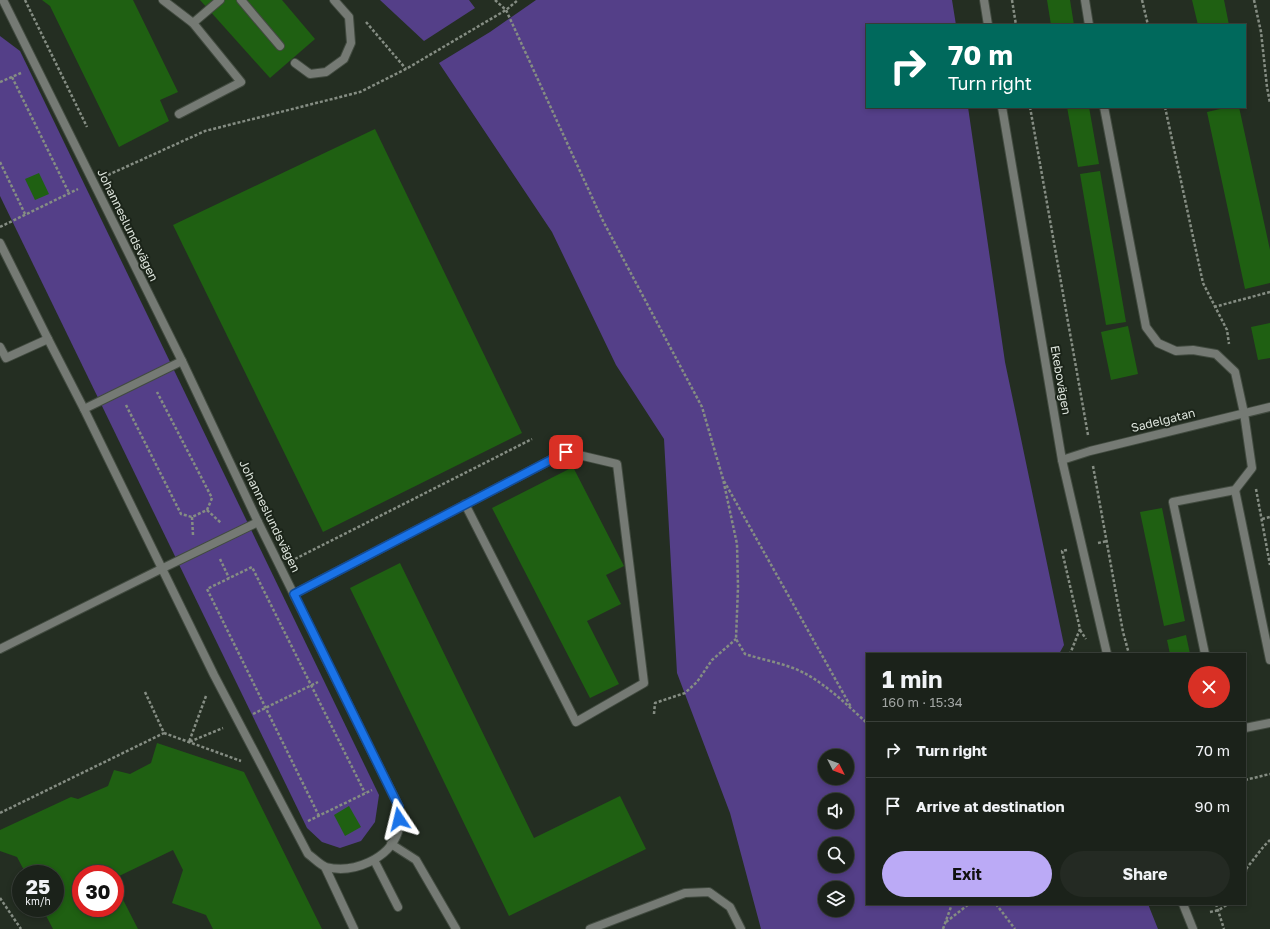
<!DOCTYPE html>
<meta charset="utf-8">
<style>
body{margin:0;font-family:"Golos Text",sans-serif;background:#242a23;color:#f1f3f6;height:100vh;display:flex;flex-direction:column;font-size:15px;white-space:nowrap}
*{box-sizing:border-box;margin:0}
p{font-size:13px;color:#a0a4a2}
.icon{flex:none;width:22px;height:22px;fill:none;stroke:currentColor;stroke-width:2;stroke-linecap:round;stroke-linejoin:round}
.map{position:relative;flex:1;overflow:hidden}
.side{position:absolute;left:866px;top:653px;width:380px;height:252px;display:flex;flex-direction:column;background:#1b221a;border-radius:0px;box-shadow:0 2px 6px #0003,0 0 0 1px #393f39}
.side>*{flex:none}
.guide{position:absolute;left:866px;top:24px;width:380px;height:84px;border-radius:0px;box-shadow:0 2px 6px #0003,0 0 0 1px #393f39;background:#00695c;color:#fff;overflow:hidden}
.needle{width:26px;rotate:132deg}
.tools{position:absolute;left:818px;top:749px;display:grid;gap:8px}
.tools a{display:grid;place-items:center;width:36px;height:36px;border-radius:50%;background:#1b221a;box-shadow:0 2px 6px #0003,0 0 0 1px #393f39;font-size:20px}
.speed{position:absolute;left:12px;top:865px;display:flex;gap:8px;font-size:20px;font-weight:700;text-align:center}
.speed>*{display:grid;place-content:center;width:52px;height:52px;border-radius:50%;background:#1b221a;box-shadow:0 2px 6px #0003,0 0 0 1px #393f39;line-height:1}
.speed small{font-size:10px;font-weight:400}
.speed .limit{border:6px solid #d22;background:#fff;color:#111}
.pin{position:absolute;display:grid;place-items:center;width:34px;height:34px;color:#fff;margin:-17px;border-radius:8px;box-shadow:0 2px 6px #0006}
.me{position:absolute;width:44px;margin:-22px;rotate:350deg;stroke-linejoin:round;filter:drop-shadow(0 0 3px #0008)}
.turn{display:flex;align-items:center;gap:14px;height:84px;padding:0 16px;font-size:18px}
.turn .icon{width:52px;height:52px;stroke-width:2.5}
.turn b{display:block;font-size:28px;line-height:34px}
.round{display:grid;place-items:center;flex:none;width:42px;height:42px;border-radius:21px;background:#242a23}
.headline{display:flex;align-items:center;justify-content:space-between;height:68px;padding:0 16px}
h1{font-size:24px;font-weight:700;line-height:30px}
.action{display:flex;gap:8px;margin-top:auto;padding:8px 16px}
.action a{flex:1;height:46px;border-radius:24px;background:#bbaaf6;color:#111;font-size:16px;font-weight:700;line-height:46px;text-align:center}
.action a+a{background:#242a23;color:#f1f3f6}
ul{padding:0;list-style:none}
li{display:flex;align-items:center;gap:12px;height:56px;padding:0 16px;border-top:1px solid #393f39}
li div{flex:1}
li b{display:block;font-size:15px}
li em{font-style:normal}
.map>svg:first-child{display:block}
</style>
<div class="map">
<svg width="1270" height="929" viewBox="0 0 1270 929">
<rect width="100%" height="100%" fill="#242e22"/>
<g fill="#543f88" fill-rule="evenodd">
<path d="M 380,0 L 469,0 L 475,8 L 424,41 Z"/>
<path d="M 536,0 L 952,0 L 956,25 L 867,25 L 867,107 L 968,107 L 1005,362 L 1064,645 L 1059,654 L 867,654 L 867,904 L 1148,904 L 1158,929 L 761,929 L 730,813 L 677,673 L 664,439 L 616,365 L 552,232 L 439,63 L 490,32 ZM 825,756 L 847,756 L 847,778 L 825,778 ZM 825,800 L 847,800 L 847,822 L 825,822 ZM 825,844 L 847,844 L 847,866 L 825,866 ZM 825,888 L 847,888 L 847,910 L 825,910 Z"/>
<path d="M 0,36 L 20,51 L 379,795 L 375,822 L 361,841 L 340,848 L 322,842 L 307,828 L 0,196 Z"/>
</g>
<g fill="#1f6012">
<path d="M 42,0 L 133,0 L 178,92 L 160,100 L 169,121 L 119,147 L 50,6 Z"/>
<path d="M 200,0 L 282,0 L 315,39 L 270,78 Z"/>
<path d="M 1047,0 L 1070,0 L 1074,25 L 1051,25 Z"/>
<path d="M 1192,0 L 1224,0 L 1229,25 L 1198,25 Z"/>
<path d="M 1067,107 L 1089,107 L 1099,164 L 1078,167 Z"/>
<path d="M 1229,107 L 1239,107 L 1270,250 L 1270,283 L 1245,289 L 1207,112 Z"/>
<path d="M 375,129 L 522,433 L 323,532 L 173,225 Z"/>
<path d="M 1100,171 L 1126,322 L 1106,325 L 1080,174 Z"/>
<path d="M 39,173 L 49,194 L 35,200 L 25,179 Z"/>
<path d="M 1270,323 L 1270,358 L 1258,360 L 1251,327 Z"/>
<path d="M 1128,326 L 1138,374 L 1111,380 L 1101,332 Z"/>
<path d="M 573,467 L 624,566 L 606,575 L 621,604 L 587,621 L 619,684 L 590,698 L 492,508 Z"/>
<path d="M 1162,508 L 1185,621 L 1164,626 L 1140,512 Z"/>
<path d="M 400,563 L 534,838 L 620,796 L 646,849 L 509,916 L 350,588 Z"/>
<path d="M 1186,635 L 1190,654 L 1170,654 L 1167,640 Z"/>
<path d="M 157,743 L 244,772 L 322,929 L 213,929 L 206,915 L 172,903 L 183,870 L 173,850 L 115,878 L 115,874 L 81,874 L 81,908 L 115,908 L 115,884 L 138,929 L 53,929 L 42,908 L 55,908 L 55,874 L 26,874 L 17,857 L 0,851 L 0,830 L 71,797 L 78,799 L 108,786 L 114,770 L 130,774 L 151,763 Z"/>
<path d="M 349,806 L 361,827 L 345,836 L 334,815 Z"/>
</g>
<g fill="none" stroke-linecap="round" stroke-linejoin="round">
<defs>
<g id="service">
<path d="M 163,0 L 193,23 L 241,82 L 179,114"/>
<path d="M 241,0 L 280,46"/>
<path d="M 1085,0 L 1089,25"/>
<path d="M 193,23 L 220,0"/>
<path d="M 295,63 L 310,74 L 326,72 L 344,59 L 351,43 L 349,17 L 334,0"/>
<path d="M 1104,107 L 1146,327 L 1158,343 L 1176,351 L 1193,350 L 1216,354 L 1235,372 L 1244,413 L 1252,468 L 1235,490 L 1173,502 L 1205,654"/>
<path d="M 0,347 L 6,358 L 48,339"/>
<path d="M 1235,490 L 1270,660"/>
<path d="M 294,594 L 566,452 L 617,464 L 644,683 L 576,722 L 465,504"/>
<path d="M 0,649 L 161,569"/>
<path d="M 1245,728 L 1270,723"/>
<path d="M 391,844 L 416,860 L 456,929"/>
<path d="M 374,860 L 398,907"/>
<path d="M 325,867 L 354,929"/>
<path d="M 590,929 L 685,893 L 709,892 L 730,907 L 741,929"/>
</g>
<g id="minor">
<path d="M 0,243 L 48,339 L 84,409 L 214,675 L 308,854 C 314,858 320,865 326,867 C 353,874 389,859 398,832 C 400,825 399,815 399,807 L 258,522 L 182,361 L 3,0"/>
<path d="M 84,409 L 182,361"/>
<path d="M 1062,460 L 1090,451 L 1270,407"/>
<path d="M 161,569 L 258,522"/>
</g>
<g id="tertiary">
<path d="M 984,0 L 988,25"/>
<path d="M 1002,107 L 1062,460 L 1107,654"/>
<path d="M 1183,904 L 1193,929"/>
</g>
</defs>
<use href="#service" stroke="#424b40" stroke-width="10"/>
<use href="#minor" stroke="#424b40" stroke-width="10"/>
<use href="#tertiary" stroke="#424b40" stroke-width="10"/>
<g stroke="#858d83" stroke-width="2.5" stroke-dasharray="3 2" stroke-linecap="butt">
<path d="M 25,0 L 87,127"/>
<path d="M 495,0 L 506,10 L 602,219 L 702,407 L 723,479 L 737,544 L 738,587 L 736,639 L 745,654 C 760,659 777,662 793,668 C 820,678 846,704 867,723"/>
<path d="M 1012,0 L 1016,25"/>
<path d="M 1142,0 L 1148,25"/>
<path d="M 1254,0 L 1261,32 L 1267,87 L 1270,103"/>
<path d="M 366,22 L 406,69"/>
<path d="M 12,77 L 69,193"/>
<path d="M 0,82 L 21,73"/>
<path d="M 1030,107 L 1088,435"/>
<path d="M 1165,107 L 1203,283 L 1227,330 L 1229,344"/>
<path d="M 0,162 L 25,214"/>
<path d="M 108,175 L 205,131 L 360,92 L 406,69 L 506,10 L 518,0"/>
<path d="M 0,227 L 78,189"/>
<path d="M 1214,307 L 1270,292"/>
<path d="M 126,405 L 181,514 L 192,517 L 207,510 L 212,498 L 157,392"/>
<path d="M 1093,466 L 1123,632 L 1129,654"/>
<path d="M 724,481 L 851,707"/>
<path d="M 1256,489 L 1270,565"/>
<path d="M 207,510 L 221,523"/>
<path d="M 192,517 L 193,535"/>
<path d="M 1262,519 L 1270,517"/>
<path d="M 1098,543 L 1107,541"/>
<path d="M 1067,550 L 1062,551 L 1080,629 L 1070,654"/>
<path d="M 220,559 L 229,578"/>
<path d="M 295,559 L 532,439"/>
<path d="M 1080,630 L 1086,639"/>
<path d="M 145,692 L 164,733 L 241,761"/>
<path d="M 206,696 L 189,742 L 223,728"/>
<path d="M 253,714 L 318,682"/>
<path d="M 654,714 L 655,703 L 685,693 L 697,682 L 712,660 L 736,639"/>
<path d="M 1245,780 L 1270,774"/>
<path d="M 0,813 L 164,733"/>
<path d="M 319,816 L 207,589 L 252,567 L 365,793"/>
<path d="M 308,821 L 372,790"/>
<path d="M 1245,864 L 1246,869 L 1245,886"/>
<path d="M 1246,869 L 1264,846 L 1270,840"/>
<path d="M 0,898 L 21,929"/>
<path d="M 996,904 L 1015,929"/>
<path d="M 1216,904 L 1224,929"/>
<path d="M 1210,912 L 1219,910 L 1228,904"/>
<path d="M 946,922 L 969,904"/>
<path d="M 943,929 L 952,904"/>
</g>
<use href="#service" stroke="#757a74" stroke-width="8"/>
<use href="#minor" stroke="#757a74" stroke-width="8"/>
<use href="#tertiary" stroke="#757a74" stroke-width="8"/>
</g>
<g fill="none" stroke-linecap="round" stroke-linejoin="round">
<defs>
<path id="route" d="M 399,819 L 399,807 L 294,594 L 566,452"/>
</defs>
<use href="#route" stroke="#114b97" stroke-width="10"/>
<use href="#route" stroke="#1a73e8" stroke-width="7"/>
</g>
<g text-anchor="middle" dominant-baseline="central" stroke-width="4" stroke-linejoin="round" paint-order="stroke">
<g font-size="12" fill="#dee5dd" stroke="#1b2419">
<text transform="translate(128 225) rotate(64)">Johanneslundsvägen</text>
<text transform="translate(1061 380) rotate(80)">Ekebovägen</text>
<text transform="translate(1163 420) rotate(-14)">Sadelgatan</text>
<text transform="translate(270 516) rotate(64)">Johanneslundsvägen</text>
</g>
</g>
</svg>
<div class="tools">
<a><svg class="needle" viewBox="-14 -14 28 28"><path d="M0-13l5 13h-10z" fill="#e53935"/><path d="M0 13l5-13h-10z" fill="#a0a4a2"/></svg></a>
<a><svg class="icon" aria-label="sound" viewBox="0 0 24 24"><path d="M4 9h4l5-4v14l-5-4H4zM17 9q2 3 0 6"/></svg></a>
<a><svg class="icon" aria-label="search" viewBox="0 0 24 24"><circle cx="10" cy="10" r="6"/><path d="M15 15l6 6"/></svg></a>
<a><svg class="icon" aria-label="layers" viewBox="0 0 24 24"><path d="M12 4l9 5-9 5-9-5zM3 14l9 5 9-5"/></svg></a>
</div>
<div class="speed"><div>25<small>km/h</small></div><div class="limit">30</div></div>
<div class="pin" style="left:566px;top:452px;background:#d93025"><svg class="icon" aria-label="arrive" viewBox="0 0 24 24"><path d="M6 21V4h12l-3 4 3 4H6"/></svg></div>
<svg class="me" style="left:399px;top:819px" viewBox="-20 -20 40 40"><path d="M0-17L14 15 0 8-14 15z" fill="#1a73e8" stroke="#fff" stroke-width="4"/></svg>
<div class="guide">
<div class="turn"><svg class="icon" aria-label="right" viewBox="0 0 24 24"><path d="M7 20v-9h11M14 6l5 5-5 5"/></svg><div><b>70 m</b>Turn right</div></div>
</div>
<section class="side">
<div class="headline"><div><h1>1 min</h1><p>160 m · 15:34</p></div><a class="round" style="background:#d93025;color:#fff"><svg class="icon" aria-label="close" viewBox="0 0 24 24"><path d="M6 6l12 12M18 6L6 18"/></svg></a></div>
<ul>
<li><svg class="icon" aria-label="right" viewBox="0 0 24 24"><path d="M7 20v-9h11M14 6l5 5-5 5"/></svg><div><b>Turn right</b></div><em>70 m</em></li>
<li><svg class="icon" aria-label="arrive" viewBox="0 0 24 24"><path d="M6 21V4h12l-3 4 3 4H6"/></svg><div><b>Arrive at destination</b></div><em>90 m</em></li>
</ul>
<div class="action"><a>Exit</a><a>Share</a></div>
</section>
</div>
